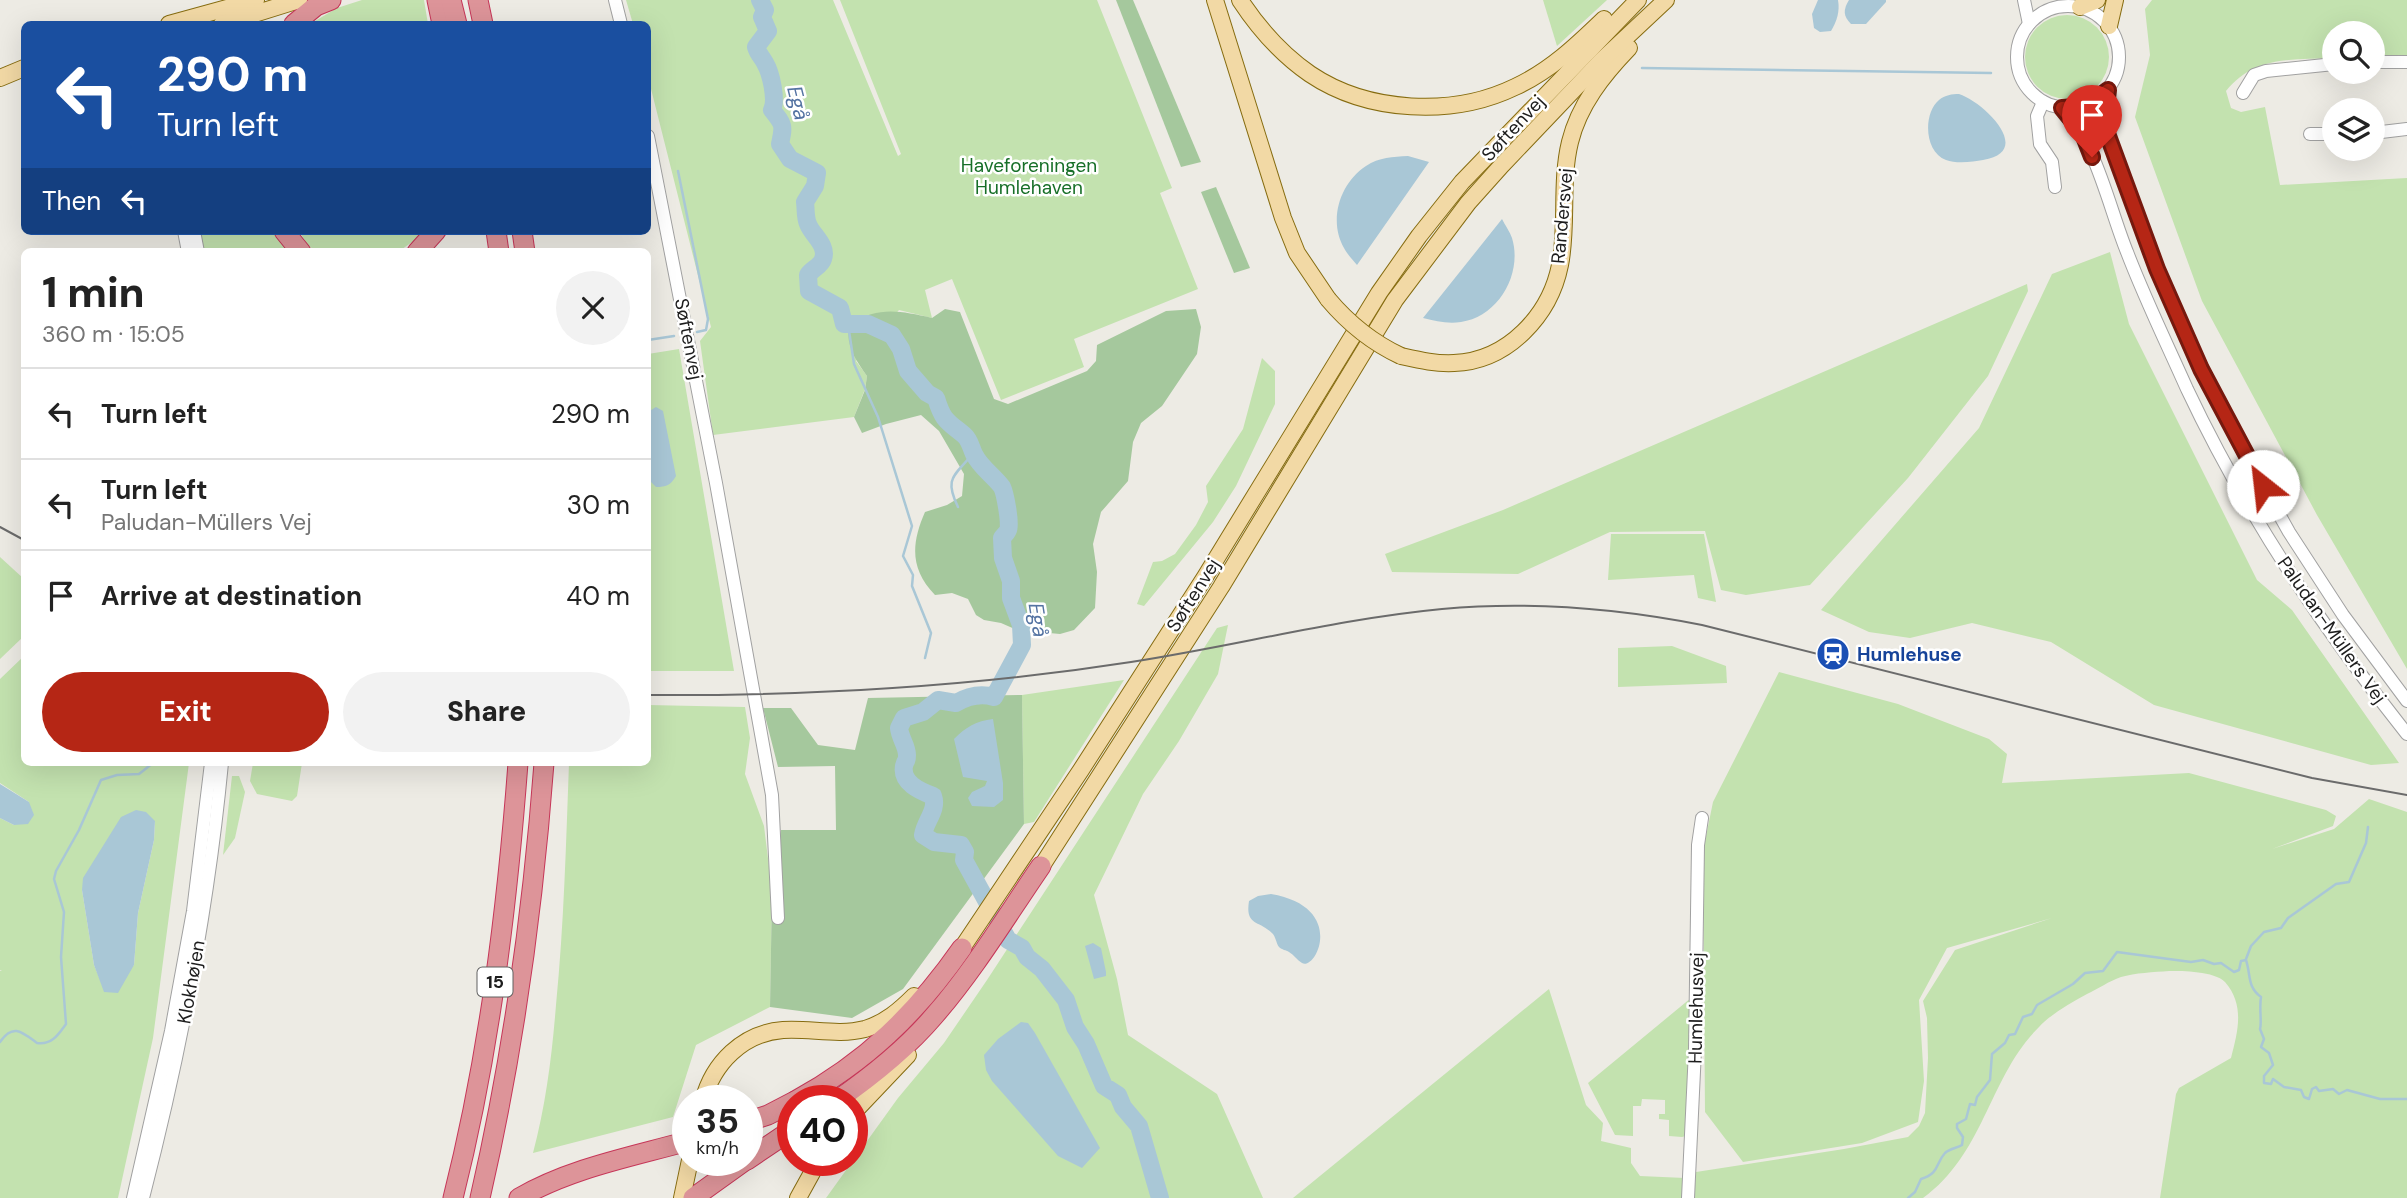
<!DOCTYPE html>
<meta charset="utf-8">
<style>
body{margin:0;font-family:"DM Sans",sans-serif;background:#f2f2f2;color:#222;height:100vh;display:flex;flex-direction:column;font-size:26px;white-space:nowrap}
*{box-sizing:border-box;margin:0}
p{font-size:23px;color:#767676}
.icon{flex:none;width:38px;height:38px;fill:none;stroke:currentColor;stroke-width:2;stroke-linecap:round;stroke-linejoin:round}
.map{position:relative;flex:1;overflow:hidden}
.side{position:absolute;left:21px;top:248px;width:630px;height:518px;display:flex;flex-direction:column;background:#fff;border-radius:10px;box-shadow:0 7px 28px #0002}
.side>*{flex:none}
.banner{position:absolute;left:21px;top:21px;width:630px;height:214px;border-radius:10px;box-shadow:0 7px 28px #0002;background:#1a4fa0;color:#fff;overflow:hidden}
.controls{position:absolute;left:2322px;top:21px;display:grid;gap:14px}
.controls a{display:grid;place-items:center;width:63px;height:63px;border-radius:50%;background:#fff;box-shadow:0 7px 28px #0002;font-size:35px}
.speed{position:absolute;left:672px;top:1085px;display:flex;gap:14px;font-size:35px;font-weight:700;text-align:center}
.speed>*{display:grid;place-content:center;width:91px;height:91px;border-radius:50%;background:#fff;box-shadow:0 7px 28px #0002;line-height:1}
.speed small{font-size:18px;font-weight:400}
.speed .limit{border:10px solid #d22;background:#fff;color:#111}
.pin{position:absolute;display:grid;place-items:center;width:60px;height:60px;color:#fff;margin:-72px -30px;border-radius:50% 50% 50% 0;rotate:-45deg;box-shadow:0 0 7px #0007}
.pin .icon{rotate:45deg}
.me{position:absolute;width:77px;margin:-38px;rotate:331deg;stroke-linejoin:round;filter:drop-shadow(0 0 5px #0008)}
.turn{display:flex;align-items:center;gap:24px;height:147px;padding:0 21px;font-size:32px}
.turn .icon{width:91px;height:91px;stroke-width:2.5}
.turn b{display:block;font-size:49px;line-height:60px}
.then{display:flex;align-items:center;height:66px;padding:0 21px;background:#0003;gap:14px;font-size:26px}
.round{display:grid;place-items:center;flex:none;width:74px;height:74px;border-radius:37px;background:#f2f2f2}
.overview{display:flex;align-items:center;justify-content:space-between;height:119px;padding:0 21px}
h1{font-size:42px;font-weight:800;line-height:52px}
.primary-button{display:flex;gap:14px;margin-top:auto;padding:14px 21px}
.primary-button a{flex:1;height:80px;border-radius:42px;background:#b52615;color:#fff;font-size:28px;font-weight:800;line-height:80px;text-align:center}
.primary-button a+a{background:#f2f2f2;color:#222}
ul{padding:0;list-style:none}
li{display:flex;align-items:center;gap:21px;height:91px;padding:0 21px;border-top:2px solid #e0e0e0}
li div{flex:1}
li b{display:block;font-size:26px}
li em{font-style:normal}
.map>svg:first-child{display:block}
</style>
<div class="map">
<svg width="2407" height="1198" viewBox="0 0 2407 1198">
<rect width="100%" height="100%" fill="#edebe4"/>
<g fill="#c3e2af" fill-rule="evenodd">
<path d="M 362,0 L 424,0 L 428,24 L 310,24 L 337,8 Z"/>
<path d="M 626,0 L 833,0 L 898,156 L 901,154 L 840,0 L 1097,0 L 1172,188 L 1160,193 L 1198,289 L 1074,339 L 1084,367 L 1001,400 L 952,279 L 925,290 L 932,318 L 899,310 L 856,361 L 867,376 L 865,389 L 854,417 L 713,435 L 700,341 L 711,327 L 648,77 L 648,24 L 633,24 Z"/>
<path d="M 1543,0 L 1607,0 L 1557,46 Z"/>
<path d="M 2152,0 L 2407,0 L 2407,55 L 2373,56 L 2373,33 L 2334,33 L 2334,58 C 2292,60 2255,55 2226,91 L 2231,108 L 2241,112 L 2265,107 L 2280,185 L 2407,178 L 2407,669 L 2317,515 L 2202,301 L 2135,117 L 2150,55 L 2145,9 Z"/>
<circle cx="2067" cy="57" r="42"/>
<path d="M 199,231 L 277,231 L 294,252 L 203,252 Z"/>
<path d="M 299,231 L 423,231 L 419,237 L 398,252 L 324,252 L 309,247 Z"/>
<path d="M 2110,252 L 2129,324 L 2257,580 L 2292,610 L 2399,763 L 2371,765 L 2154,705 L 2051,642 L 1972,623 L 1910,638 L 1869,632 L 1821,610 L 1979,428 L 2052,274 Z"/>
<path d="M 2027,284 L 2028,291 L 1988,376 L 1908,478 L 1810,585 L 1746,595 L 1721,590 L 1705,531 L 1610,532 L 1518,574 L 1392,572 L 1385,554 L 1503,510 Z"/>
<path d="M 679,349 L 734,671 L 648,671 L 648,480 L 650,483 L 648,354 Z"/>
<path d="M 1262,358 L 1275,371 L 1275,404 L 1236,486 L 1213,522 L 1144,606 L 1137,604 L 1153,562 L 1162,561 L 1175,554 L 1196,525 L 1208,502 L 1206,486 L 1243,429 Z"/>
<path d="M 1611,534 L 1704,534 L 1716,602 L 1698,598 L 1694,575 L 1608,580 Z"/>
<path d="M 0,557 L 24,579 L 24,636 L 0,659 Z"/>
<path d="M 1228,625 L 1218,674 L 1179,741 L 1143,794 L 1094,895 L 1117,979 L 1128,1035 L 1217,1094 L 1263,1198 L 1164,1198 L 1142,1127 L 1123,1102 L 1119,1092 L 1108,1085 L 1077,1023 L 1072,1002 L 1035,956 L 1030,963 L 1066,1006 L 1101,1087 L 1114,1096 L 1121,1111 L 1133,1122 L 1158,1198 L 826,1198 L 898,1098 L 944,1043 L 987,980 L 1217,628 Z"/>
<path d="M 1672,646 L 1726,666 L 1727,683 L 1618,687 L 1618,648 Z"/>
<path d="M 24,656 L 24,763 L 189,763 L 153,1038 L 118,1198 L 0,1198 L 0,971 L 2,971 L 0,970 L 0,818 L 14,825 L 29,802 L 0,783 L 0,679 ZM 155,821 L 154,840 L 138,913 L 134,965 L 105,992 L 94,965 L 82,890 Z"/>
<path d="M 1779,672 L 1898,704 L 1989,739 L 2007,754 L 2002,783 L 2189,773 L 2326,810 L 2336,816 L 2333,826 L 2272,849 L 2334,829 L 2369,799 L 2407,812 L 2407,1198 L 2160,1198 L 2176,1094 L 2179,1088 L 2231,1058 C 2238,1031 2245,1005 2225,982 C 2214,971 2183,971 2169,971 C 2154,972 2135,973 2121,977 C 2109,981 2098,989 2087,994 C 2071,1003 2052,1013 2039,1027 C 1989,1076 1985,1153 1923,1198 L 1694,1198 L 1696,1172 L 1844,1149 L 1908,1137 L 1919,1126 L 1925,1113 L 1928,1058 L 1927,1018 L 1923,1001 L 1955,950 L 2052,918 L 1947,948 L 1919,1000 L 1924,1081 L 1918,1122 L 1862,1143 L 1743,1162 L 1705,1112 L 1703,851 L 1713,802 Z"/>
<path d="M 1124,680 L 1034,822 L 1024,824 L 1022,695 Z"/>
<path d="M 648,705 L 745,707 L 750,738 L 745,774 L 764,826 L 772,891 L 770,1007 L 696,1045 L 673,1117 L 533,1153 C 546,1104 552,1055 556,1005 C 564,924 566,844 569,763 L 648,763 Z"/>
<path d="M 253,763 L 302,763 L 297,796 L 292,801 L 257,794 L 250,781 Z"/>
<path d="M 232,776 L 239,776 L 245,792 L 235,838 L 223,855 Z"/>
<path d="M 1549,989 L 1586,1105 L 1603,1123 L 1601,1141 L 1631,1148 L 1631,1163 L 1640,1176 L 1685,1178 L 1683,1198 L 1293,1198 Z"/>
<path d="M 1691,998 L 1689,1135 L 1682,1137 L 1669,1136 L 1669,1120 L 1659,1119 L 1659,1114 L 1665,1114 L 1665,1100 L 1642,1099 L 1641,1106 L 1633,1106 L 1633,1136 L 1615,1135 L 1588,1083 Z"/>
</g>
<g fill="#a5c89d">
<path d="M 1116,0 L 1133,0 L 1201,162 L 1181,167 Z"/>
<path d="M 1216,187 L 1250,268 L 1234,273 L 1201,192 Z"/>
<path d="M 945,309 L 960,312 L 994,399 L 1008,404 L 1087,371 L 1096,361 L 1097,345 L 1166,311 L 1196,309 L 1201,327 L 1197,354 L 1162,406 L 1141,423 L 1133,442 L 1128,481 L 1101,512 L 1093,544 L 1097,572 L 1095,608 L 1074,630 L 1060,634 L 1017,630 L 1001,623 L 984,620 L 976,615 L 968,599 L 952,593 L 935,595 C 910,569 911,544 925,512 L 947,505 L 962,496 L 964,474 L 939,431 L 921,415 L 886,424 L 862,433 L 854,417 L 865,390 L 867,376 C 856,360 844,344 850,324 C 879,306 900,311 932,318 Z"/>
<path d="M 1022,695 L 1024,824 L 903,989 L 852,1018 L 770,1007 L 772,891 L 781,830 L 836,830 L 835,766 L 778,767 L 763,708 L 791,708 L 818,745 L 855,750 L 868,698 Z"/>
</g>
<g fill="#a9c7d6">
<path d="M 1818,0 L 1838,0 C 1840,11 1837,21 1831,31 L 1820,32 L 1814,28 L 1812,14 Z"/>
<path d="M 1849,0 L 1886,0 L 1886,2 L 1866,24 L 1851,24 C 1843,16 1843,10 1849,0 Z"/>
<path d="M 1959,94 C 1984,102 2035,152 1983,160 C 1973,162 1956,164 1946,160 C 1924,152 1923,113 1939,100 C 1945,95 1952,94 1959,94 Z"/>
<path d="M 1408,156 L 1429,162 L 1357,265 C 1353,260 1347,254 1344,248 C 1328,220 1340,183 1366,166 C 1379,157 1393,157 1408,156 Z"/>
<path d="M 1502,219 C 1505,225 1510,232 1512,238 C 1523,274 1498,317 1461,322 C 1447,324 1436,321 1423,318 Z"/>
<path d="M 656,407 L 663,411 L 676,476 C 671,485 666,487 656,487 L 648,479 L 648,412 Z"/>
<path d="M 993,719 L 1003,783 L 1003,800 L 994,807 L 972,806 L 968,798 L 972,792 L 985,786 L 987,781 L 963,777 L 954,739 C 966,727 976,721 993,719 Z"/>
<path d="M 0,784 L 29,802 L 34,815 L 28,824 L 14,825 L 0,818 Z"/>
<path d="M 136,810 L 146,812 L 155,821 L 154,840 L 138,913 L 134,965 L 118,993 L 104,992 L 94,965 L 82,890 L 83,878 L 121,817 Z"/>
<path d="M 1271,894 C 1347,907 1316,971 1302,963 C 1297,960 1294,955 1289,952 C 1286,950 1282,950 1279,947 C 1276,943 1276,937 1272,933 C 1259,920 1245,926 1249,901 L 1258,896 Z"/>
<path d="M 1093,943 L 1101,948 L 1106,972 L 1106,976 L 1094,979 L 1085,946 Z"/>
<path d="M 1021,1022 L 1028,1023 L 1035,1033 L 1100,1148 L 1082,1168 L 1058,1156 L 992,1081 L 986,1070 L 984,1055 L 998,1039 Z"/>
</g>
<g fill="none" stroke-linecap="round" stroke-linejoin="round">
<g stroke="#a9c7d6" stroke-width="2.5">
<path d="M 1642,68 L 1991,73"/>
<path d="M 678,171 L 708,319 L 706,330 L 697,332"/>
<path d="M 848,324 L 854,364 L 878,417 L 912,526 L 903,556 L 913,575 L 912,586 L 931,633 L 925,658"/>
<path d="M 648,340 L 674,336"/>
<path d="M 958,507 C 943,476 956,476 973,453"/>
<path d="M 2246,959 L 2251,946 L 2264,932 L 2281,928 L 2288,918 L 2336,884 L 2349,882 L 2366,843 L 2368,827"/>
<path d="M 0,1042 C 13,1023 22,1032 37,1043 C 52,1045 58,1035 66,1024 L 61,957 L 64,912 L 54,879 L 56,871 L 79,830 L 101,780 L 117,775 L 139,774 L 153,763"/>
<path d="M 1908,1198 L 1915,1192 L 1921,1179 C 1940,1173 1935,1164 1945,1153 C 1949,1149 1957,1148 1962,1145 L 1963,1137 L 1957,1128 L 1957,1124 L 1966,1119 L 1970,1104 L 1975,1105 L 1977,1097 L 1990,1080 L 1992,1054 L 2005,1043 L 2009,1035 L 2015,1034 L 2023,1017 L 2032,1014 L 2037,1005 L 2073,984 L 2085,973 L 2103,971 L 2117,952 L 2191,962 L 2203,960 L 2214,964 L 2221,963 L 2234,972 L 2239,970 L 2241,961 L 2246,960 C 2251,975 2247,987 2261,997 C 2259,1007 2262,1023 2260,1029 L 2264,1039 L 2261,1047 L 2269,1053 L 2273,1065 L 2264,1076 L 2264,1083 L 2271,1084 L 2273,1079 L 2284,1087 L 2301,1090 L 2304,1097 L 2309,1099 L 2312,1089 L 2316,1087 L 2319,1091 L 2333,1089 L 2339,1094 L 2347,1090 L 2380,1099 L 2407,1099"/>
</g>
<path stroke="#a9c7d6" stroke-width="18" d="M 760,0 L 765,10 L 762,17 L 768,31 L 756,47 C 758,54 762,57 765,63 C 771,73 777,100 772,110 C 784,125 784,125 780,144 L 790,159 L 817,173 L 815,186 L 805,202 C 806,209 805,217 808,224 C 812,235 828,245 823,259 C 821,266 812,269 808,275 L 809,291 L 840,308 L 844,324 L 868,324 L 892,335 L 901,349 L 908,371 L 927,393 L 936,398 C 943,421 947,421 964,435 C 970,440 971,448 974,454 C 980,467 994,476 1002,487 C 1005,493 1011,524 1008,530 C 1008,532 1003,536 1002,538 L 1003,558 L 1011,581 L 1011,598 L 1021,625 L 1022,645 L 994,697 C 980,693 968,696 956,703 L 938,700 L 923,712 L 904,718 L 899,728 C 900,738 907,746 907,755 C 907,763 906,758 904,766 C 901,783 920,791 933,796 C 938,810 925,821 923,835 L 934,842 L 961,845 L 965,852 L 964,860 L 1008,940 L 1022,948 L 1027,957 L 1042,969 L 1066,1000 L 1075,1027 L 1086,1044 L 1104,1086 L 1118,1095 L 1123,1107 L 1139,1126 L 1160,1198"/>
<defs>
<g id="minor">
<path d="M 615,0 L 621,24"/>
<path d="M 2024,0 L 2029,24"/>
<circle cx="2068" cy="57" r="51"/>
<path d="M 2373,62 L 2407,62"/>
<path d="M 2108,90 L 2104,125 L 2157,269 L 2201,369 L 2238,441 L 2289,532 L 2343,615 L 2407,701"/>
<path d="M 2243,93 L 2254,75 L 2266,71 L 2334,64"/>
<path d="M 2043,102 L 2037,116 L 2040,144 L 2052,162 L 2055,187"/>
<path d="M 2062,108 C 2096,142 2109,208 2127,252 C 2145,299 2167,344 2187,389 C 2245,512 2322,628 2407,734"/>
<path d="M 2373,133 L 2407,129"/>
<path d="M 2310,134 L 2334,134"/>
<path d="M 648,136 L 716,483 L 772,795 L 778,918"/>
<path d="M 184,231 L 188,252"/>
<path d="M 194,231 L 198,252"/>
<path d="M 133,1198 L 171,1031 L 193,911 L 211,763"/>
<path d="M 143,1198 C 180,1055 208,910 222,763"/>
<path d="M 1688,1198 L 1695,1050 L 1698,845 L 1702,818"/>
</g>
<g id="major">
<path d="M 1215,0 L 1283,218 L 1297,253 L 1328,299"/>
<path d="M 1240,0 C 1259,29 1281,54 1310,74 C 1368,113 1453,117 1515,87 C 1550,71 1577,45 1604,19"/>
<path d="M 2080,7 L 2097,0"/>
<path d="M 169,24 L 256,0"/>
<path d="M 222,24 L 299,0"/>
<path d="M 2109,26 L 2115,0"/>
<path d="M 0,78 L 24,68"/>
<path d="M 1401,356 C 1419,360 1436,364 1454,363 C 1508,361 1550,315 1560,265 C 1568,225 1560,183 1570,142 C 1579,105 1603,75 1629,48"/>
<path d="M 1036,875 L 1221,587 L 1395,300 L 1468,203 L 1502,165 L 1602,60 L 1666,0"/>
<path d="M 955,956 L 962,948 L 1081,770 L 1205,577 L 1379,293 L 1419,236 L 1462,182 L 1638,0"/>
<path d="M 703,1101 C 713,1063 743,1033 783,1030 C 810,1028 838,1036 865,1029 C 885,1023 900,1010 914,996"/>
<path d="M 852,1114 L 908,1055"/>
<path d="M 682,1198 L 690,1160"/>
<path d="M 798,1198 L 819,1160"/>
</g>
<g id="highway">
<path d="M 437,0 L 442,24"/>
<path d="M 451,0 L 457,24"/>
<path d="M 478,0 L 483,24"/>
<path d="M 294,24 L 316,6 L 331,0"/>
<path d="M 284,231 L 301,252"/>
<path d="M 496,231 L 499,252"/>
<path d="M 522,231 L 525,252"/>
<path d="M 417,252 L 436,231"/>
<path d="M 795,1101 C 866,1062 916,1014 962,948"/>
<path d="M 836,1101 C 872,1076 906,1049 934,1016 C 974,970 1006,917 1041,866"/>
<path d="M 747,1122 L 768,1115 L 793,1102"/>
<path d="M 747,1160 L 793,1129"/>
<path d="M 453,1198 C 489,1056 507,909 518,763"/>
<path d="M 480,1198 C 513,1055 533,910 544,763"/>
<path d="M 519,1198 C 571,1168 631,1157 688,1141"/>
<path d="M 693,1198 L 746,1160"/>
</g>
</defs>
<use href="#minor" stroke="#a1a1a1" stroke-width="14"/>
<use href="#major" stroke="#866c10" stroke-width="18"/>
<use href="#highway" stroke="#c63658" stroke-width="21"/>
<use href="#minor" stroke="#fff" stroke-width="12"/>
<use href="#major" stroke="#f2d9a5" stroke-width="16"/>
<use href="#highway" stroke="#dd9499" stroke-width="19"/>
<g stroke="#6b6b6b" stroke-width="2">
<path d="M 0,527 L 24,540"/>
<path d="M 648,695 C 809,696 971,687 1131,662 C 1235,646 1337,619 1442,609 C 1529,601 1616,608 1702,625 L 2312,778 L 2407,795"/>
</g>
<defs>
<path id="major-bridge" d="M 1328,299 C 1349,324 1371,342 1401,356"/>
</defs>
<use href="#major-bridge" stroke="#866c10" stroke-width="18" stroke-linecap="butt"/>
<use href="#major-bridge" stroke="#f2d9a5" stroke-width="16"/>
</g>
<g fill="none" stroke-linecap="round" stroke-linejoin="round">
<defs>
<path id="route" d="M 2092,157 L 2083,134 L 2062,108 C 2082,107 2093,102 2108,90 L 2104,125 L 2157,269 L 2201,369 L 2263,486"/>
</defs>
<use href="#route" stroke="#76190e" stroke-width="18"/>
<use href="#route" stroke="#b52615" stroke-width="12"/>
</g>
<defs>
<symbol id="station-disc" viewBox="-11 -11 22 22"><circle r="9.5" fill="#1a4fb4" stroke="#fff"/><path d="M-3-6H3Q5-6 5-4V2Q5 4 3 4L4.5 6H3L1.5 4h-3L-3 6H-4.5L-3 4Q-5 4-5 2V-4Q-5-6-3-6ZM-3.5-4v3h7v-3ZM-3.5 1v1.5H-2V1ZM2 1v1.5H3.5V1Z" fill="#fff"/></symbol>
</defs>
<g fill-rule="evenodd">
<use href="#station-disc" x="1814" y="635" width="38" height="38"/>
</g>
<g text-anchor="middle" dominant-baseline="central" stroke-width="5" stroke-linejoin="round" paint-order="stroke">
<rect fill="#fff" stroke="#616161" stroke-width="2" x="477.5" y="967.5" width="35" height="29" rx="5"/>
<g font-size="18" font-weight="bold" fill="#1d1d1d">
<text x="495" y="982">15</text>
</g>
<g font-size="19" fill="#1d1d1d" stroke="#fff">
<text transform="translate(1513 128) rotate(-47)">Søftenvej</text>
<text transform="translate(1562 216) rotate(-85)">Randersvej</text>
<text transform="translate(689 339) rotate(79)">Søftenvej</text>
<text transform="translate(1193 595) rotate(-58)">Søftenvej</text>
<text transform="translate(2332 630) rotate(55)">Paludan-Müllers Vej</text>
<text transform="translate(191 982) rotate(-80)">Klokhøjen</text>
<text transform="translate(1696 1008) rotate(-89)">Humlehusvej</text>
</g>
<g font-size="19" fill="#176f28" stroke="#fff">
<text x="1029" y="165">Haveforeningen<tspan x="1029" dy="22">Humlehaven</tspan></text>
</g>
<g font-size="19" font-weight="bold" fill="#164399" stroke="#fff" text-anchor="start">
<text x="1857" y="654">Humlehuse</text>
</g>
<g font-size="21" font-style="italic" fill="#5473a2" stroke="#fff">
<text transform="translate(798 103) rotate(76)">Egå</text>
<text transform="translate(1038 620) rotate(81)">Egå</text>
</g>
</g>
</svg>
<div class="controls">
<a><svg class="icon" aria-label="search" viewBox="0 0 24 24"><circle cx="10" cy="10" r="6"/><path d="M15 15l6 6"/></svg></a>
<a><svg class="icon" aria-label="layers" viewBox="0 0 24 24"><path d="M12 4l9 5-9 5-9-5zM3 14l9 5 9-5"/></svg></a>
</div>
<div class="speed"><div>35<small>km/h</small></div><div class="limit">40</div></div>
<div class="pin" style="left:2092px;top:157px;background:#d93025"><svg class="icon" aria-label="arrive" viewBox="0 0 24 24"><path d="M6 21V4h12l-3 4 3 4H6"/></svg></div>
<svg class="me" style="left:2263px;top:486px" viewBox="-20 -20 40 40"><circle r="19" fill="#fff"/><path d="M0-13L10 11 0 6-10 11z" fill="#b52615"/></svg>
<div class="banner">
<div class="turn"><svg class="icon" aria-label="left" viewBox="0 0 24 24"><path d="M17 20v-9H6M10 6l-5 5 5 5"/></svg><div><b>290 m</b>Turn left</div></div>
<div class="then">Then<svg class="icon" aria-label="left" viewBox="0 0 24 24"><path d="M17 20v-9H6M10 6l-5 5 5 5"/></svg></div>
</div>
<section class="side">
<div class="overview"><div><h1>1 min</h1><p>360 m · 15:05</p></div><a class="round"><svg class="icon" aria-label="close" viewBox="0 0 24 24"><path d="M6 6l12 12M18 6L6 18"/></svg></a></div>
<ul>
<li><svg class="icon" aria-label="left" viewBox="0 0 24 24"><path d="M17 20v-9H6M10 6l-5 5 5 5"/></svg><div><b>Turn left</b></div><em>290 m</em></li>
<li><svg class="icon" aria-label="left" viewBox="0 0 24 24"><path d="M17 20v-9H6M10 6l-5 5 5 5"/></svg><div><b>Turn left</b><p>Paludan-Müllers Vej</p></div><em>30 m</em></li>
<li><svg class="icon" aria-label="arrive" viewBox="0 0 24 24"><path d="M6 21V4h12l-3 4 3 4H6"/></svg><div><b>Arrive at destination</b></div><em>40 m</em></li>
</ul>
<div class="primary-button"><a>Exit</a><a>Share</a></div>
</section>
</div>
